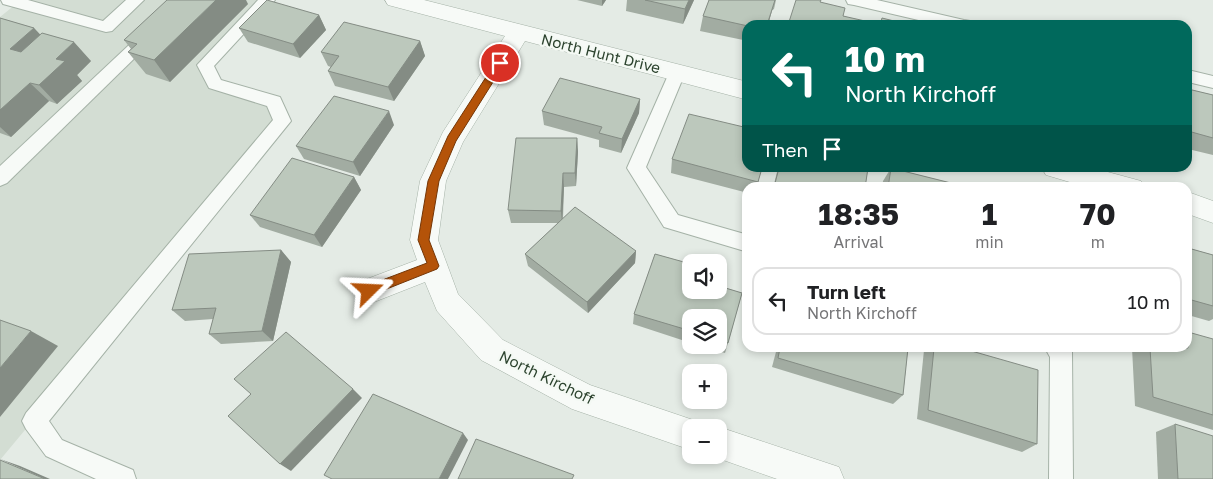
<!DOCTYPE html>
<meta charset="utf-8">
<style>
body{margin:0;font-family:"Golos Text",sans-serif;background:#f6f6f6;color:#202124;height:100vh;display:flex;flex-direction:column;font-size:19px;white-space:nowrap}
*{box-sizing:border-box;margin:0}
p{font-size:16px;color:#757577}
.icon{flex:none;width:28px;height:28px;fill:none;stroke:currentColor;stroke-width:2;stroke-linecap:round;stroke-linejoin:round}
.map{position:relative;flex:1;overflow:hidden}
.drawer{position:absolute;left:742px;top:182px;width:450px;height:170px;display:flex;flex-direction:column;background:#fff;border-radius:15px;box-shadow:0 2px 8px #0003}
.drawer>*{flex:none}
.guide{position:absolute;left:742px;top:20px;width:450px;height:152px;border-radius:15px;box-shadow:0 2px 8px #0003;background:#00695c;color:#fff;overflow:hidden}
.fabs{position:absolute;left:682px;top:254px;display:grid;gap:10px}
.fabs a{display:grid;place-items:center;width:45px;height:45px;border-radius:10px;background:#fff;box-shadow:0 2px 8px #0003;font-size:25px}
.pin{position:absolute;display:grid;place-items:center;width:42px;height:42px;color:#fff;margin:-21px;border:2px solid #fff;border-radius:50%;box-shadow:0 1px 5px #0007}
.me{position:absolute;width:55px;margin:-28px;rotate:69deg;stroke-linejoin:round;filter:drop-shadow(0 0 4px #0008)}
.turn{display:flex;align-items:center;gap:18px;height:105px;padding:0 20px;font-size:22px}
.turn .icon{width:65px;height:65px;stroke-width:2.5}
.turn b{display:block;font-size:35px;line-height:42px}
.then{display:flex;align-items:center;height:48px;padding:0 20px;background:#0003;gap:10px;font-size:19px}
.eta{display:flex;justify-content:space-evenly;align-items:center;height:85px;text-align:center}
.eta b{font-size:30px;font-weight:700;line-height:35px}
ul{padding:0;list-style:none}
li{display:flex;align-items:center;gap:15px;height:68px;margin:0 10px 8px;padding:0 10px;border:2px solid #e0e0e0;border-radius:15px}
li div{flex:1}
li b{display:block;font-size:19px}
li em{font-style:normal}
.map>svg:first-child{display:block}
</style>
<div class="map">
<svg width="1213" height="479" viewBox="0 0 1213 479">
<rect width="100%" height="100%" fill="#e4ebe5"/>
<path fill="#d3ddd3" d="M 21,0 L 267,0 L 206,65 L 215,84 L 274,102 L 282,121 L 0,460 L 0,17 Z"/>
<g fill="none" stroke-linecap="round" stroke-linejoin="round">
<defs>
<g id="lane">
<path d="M 1,0 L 28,0 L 103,21 L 126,0 L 144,0 L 112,31 L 106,32 L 3,4 Z"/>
<path d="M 177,0 L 194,0 L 7,183 L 0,186 L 0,166 Z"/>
<path d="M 258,0 L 275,0 L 214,66 L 221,80 L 280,97 L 291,121 L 49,421 L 62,440 L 133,470 L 136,479 L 96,479 L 46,456 L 26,429 L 22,421 L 26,413 L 273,120 L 267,106 L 209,88 L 197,65 Z"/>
<path d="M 846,0 L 877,0 L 964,20 L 970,21 L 972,25 L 940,25 L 854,5 L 848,4 Z"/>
<path d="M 677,67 L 683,69 L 685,73 L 646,167 L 678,215 L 748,235 L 748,252 L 664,227 L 627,168 L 669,73 L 671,69 Z"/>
<path d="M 1188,70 L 1213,76 L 1213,88 L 1188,82 Z"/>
<path d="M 1045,348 L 1070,348 L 1072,352 L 1073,479 L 1049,479 L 1050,357 Z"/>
</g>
<g id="street">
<path d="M 385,0 L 424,0 L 748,82 L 748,100 L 525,41 L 463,142 L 446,181 L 438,240 L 458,294 L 503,340 L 590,385 L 702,423 L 705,428 L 691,428 L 691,450 L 572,409 L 481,360 L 437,311 L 425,282 L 369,304 L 359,300 L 355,291 L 359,282 L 417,260 L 410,240 L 420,181 L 443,132 L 505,36 L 388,5 Z"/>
<path d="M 1042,168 L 1093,168 L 1141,181 L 1145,188 L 1090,188 L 1046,175 Z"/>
<path d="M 1188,192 L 1213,201 L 1213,223 L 1188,214 Z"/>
<path d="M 719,427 L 839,467 L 844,479 L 777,479 L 709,455 L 719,455 L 719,428 L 717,428 Z"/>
</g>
</defs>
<use href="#lane" stroke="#a5b2a7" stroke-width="2"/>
<use href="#street" stroke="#a5b2a7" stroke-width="1"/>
<use href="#lane" fill="#f7faf7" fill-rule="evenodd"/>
<use href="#street" fill="#f7faf7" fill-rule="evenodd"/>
</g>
<g fill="#a2aca2">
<path d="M 577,0 L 606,0 L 602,6 Z"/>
<path d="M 627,0 L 694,0 L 683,24 L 626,11 Z"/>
<path d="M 709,0 L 776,0 L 774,9 L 748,25 L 748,41 L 700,31 L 703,16 Z"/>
<path d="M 248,4 L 170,82 L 146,74 L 128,52 L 131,49 L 124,40 Z"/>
<path d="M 319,15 L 326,30 L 300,58 L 248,42 L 239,28 Z"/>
<path d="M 0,18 L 34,28 L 40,35 L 91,61 L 77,75 L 82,81 L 57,104 L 49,101 L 11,137 L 0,133 Z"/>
<path d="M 420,41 L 425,56 L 394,101 L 335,86 L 328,71 L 331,67 L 328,66 L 321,52 Z"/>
<path d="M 1188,89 L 1213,95 L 1213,155 L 1188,149 Z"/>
<path d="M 640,99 L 639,113 L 621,153 L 599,147 L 599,140 L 544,125 L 542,111 Z"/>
<path d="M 394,125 L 360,176 L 304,159 L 296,146 Z"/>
<path d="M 577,138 L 578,152 L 576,186 L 564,187 L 563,219 L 636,251 L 635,263 L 588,313 L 528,266 L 525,254 L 558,223 L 511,223 L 508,210 Z"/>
<path d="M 672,159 L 762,168 L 756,188 L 748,188 L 748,193 L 671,173 Z"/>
<path d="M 778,168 L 868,168 L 865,188 L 773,188 Z"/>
<path d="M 891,168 L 967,188 L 882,188 L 883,181 Z"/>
<path d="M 354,177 L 361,190 L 322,247 L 260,227 L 250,215 Z"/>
<path d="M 1188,248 L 1213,255 L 1213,319 L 1209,321 L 1188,315 Z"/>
<path d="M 281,250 L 291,262 L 273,341 L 221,344 L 209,334 L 213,319 L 185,321 L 172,310 Z"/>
<path d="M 655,254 L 691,264 L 691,290 L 719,290 L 719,286 L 742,293 L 728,343 L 725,353 L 699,345 L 719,345 L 719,318 L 691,318 L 691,343 L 633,324 L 634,314 Z"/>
<path d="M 1213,339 L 1213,430 L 1135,406 L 1132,348 L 1188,348 Z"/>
<path d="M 777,348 L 908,348 L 903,395 L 893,404 L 772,367 Z"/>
<path d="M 926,348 L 961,348 L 1037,444 L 1022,452 L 917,419 L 924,350 Z"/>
<path d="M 1175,424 L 1213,479 L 1158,479 L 1156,432 Z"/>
</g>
<g fill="#848c84">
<path d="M 216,0 L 246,0 L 248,4 L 170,82 L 154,60 Z"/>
<path d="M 602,0 L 606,0 L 602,6 Z"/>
<path d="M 689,0 L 694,0 L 683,24 L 685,9 Z"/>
<path d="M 775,0 L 768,25 L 767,25 Z"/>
<path d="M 319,15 L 326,30 L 300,58 L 293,44 Z"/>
<path d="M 34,28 L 52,47 L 29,68 L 10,49 Z"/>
<path d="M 420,41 L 425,56 L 394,101 L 388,87 Z"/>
<path d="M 74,42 L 91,61 L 77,75 L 82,81 L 57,104 L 39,85 L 56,59 Z"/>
<path d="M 30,83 L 49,101 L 11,137 L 0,127 L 0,110 Z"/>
<path d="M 640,99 L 639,113 L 621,153 L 622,139 Z"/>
<path d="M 389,111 L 394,125 L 360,176 L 353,162 Z"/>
<path d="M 577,138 L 578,152 L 576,186 L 575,173 Z"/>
<path d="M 563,173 L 564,187 L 562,223 L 561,211 Z"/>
<path d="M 354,177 L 361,190 L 322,247 L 314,235 Z"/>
<path d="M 281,250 L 291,262 L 273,341 L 262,331 Z"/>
<path d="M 636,251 L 635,263 L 588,313 L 587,302 Z"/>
<path d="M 31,331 L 58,346 L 0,417 L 0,368 Z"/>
<path d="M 353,389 L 362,398 L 291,471 L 280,464 Z"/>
<path d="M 463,433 L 468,440 L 448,479 L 439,479 Z"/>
<path d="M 0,459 L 20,466 L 50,479 L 45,479 Z"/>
</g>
<g fill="#bcc8bc" stroke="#848c84">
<path d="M 167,0 L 216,0 L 154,60 L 128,52 L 137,44 L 124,40 Z"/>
<path d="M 267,0 L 319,15 L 293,44 L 239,28 Z"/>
<path d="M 645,0 L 689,0 L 685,9 Z"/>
<path d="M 709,0 L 775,0 L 767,25 L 748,25 L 748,26 L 703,16 Z"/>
<path d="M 796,0 L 821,0 L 820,2 L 845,8 L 843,16 L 865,21 L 864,25 L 788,25 Z"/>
<path d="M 0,18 L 34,28 L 10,49 L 21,52 L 42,33 L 74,42 L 56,59 L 65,61 L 39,85 L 30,83 L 0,110 Z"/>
<path d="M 882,18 L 910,25 L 880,25 Z"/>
<path d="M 344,22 L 420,41 L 388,87 L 328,71 L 339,56 L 321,52 Z"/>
<path d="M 560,78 L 640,99 L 622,139 L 599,133 L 602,127 L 542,111 Z"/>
<path d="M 1188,89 L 1213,95 L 1213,138 L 1188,131 Z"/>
<path d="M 334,96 L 389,111 L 353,162 L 296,146 Z"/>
<path d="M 689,114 L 748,128 L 748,168 L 762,168 L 758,182 L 672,159 Z"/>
<path d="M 516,138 L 577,138 L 575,173 L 563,173 L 561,211 L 508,210 Z"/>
<path d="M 292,158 L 354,177 L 314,235 L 250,215 Z"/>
<path d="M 779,168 L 868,168 L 865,188 L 775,188 L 774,187 Z"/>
<path d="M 891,168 L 967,187 L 967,188 L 888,188 Z"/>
<path d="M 575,207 L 636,251 L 587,302 L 525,254 Z"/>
<path d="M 1188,248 L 1213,255 L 1213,306 L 1188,299 Z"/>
<path d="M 281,250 L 262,331 L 209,334 L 216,308 L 172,310 L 189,254 Z"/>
<path d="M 655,254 L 691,264 L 691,290 L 719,290 L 719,286 L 742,293 L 728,343 L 719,340 L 719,318 L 691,318 L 691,331 L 634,314 Z"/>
<path d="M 0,320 L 31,331 L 0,368 Z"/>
<path d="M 286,332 L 353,389 L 280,464 L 228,416 L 251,394 L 234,379 Z"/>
<path d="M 1188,332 L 1213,339 L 1213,415 L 1153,397 L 1150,348 L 1188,348 Z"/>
<path d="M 780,348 L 908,348 L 903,395 L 778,358 Z"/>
<path d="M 934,348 L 961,348 L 1038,370 L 1037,444 L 928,410 Z"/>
<path d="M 373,394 L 463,433 L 439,479 L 332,479 L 324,475 Z"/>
<path d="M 1175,424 L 1213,436 L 1213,479 L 1178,479 Z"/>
<path d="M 476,439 L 574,475 L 572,479 L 458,479 Z"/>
<path d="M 0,460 L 45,479 L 0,479 Z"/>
</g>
<path fill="#b45309" stroke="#753606" d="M 500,59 L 505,63 L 456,141 L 439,181 L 429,240 L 439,266 L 437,269 L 369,296 L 364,294 L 363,291 L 364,287 L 427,263 L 418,240 L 428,181 L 448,136 L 497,60 Z"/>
<g text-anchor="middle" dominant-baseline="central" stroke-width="4.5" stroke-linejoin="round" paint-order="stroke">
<g font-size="15" fill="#2c432e" stroke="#f4f9f4">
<text transform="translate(601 53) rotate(14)">North Hunt Drive</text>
<text transform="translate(547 377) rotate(26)">North Kirchoff</text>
</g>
</g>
</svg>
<div class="fabs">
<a><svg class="icon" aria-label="sound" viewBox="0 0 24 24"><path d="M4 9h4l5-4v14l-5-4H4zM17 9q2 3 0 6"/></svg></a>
<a><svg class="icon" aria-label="layers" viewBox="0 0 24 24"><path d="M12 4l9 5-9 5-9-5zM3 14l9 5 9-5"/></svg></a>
<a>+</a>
<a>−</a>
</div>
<div class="pin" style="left:500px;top:63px;background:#d93025"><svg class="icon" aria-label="arrive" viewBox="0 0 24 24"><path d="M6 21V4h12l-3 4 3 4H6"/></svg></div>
<svg class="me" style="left:369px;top:291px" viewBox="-20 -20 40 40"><path d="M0-17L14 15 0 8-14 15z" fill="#b45309" stroke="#fff" stroke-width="4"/></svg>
<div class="guide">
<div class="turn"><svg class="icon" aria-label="left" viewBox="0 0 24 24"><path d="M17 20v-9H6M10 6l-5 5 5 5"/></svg><div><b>10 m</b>North Kirchoff</div></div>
<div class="then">Then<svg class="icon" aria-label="arrive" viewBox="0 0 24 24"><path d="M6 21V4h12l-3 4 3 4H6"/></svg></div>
</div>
<section class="drawer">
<div class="eta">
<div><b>18:35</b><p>Arrival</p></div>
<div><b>1</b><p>min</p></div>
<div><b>70</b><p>m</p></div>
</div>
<ul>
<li><svg class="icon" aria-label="left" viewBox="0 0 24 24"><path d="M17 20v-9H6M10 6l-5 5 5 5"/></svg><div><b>Turn left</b><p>North Kirchoff</p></div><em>10 m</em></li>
</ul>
</section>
</div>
